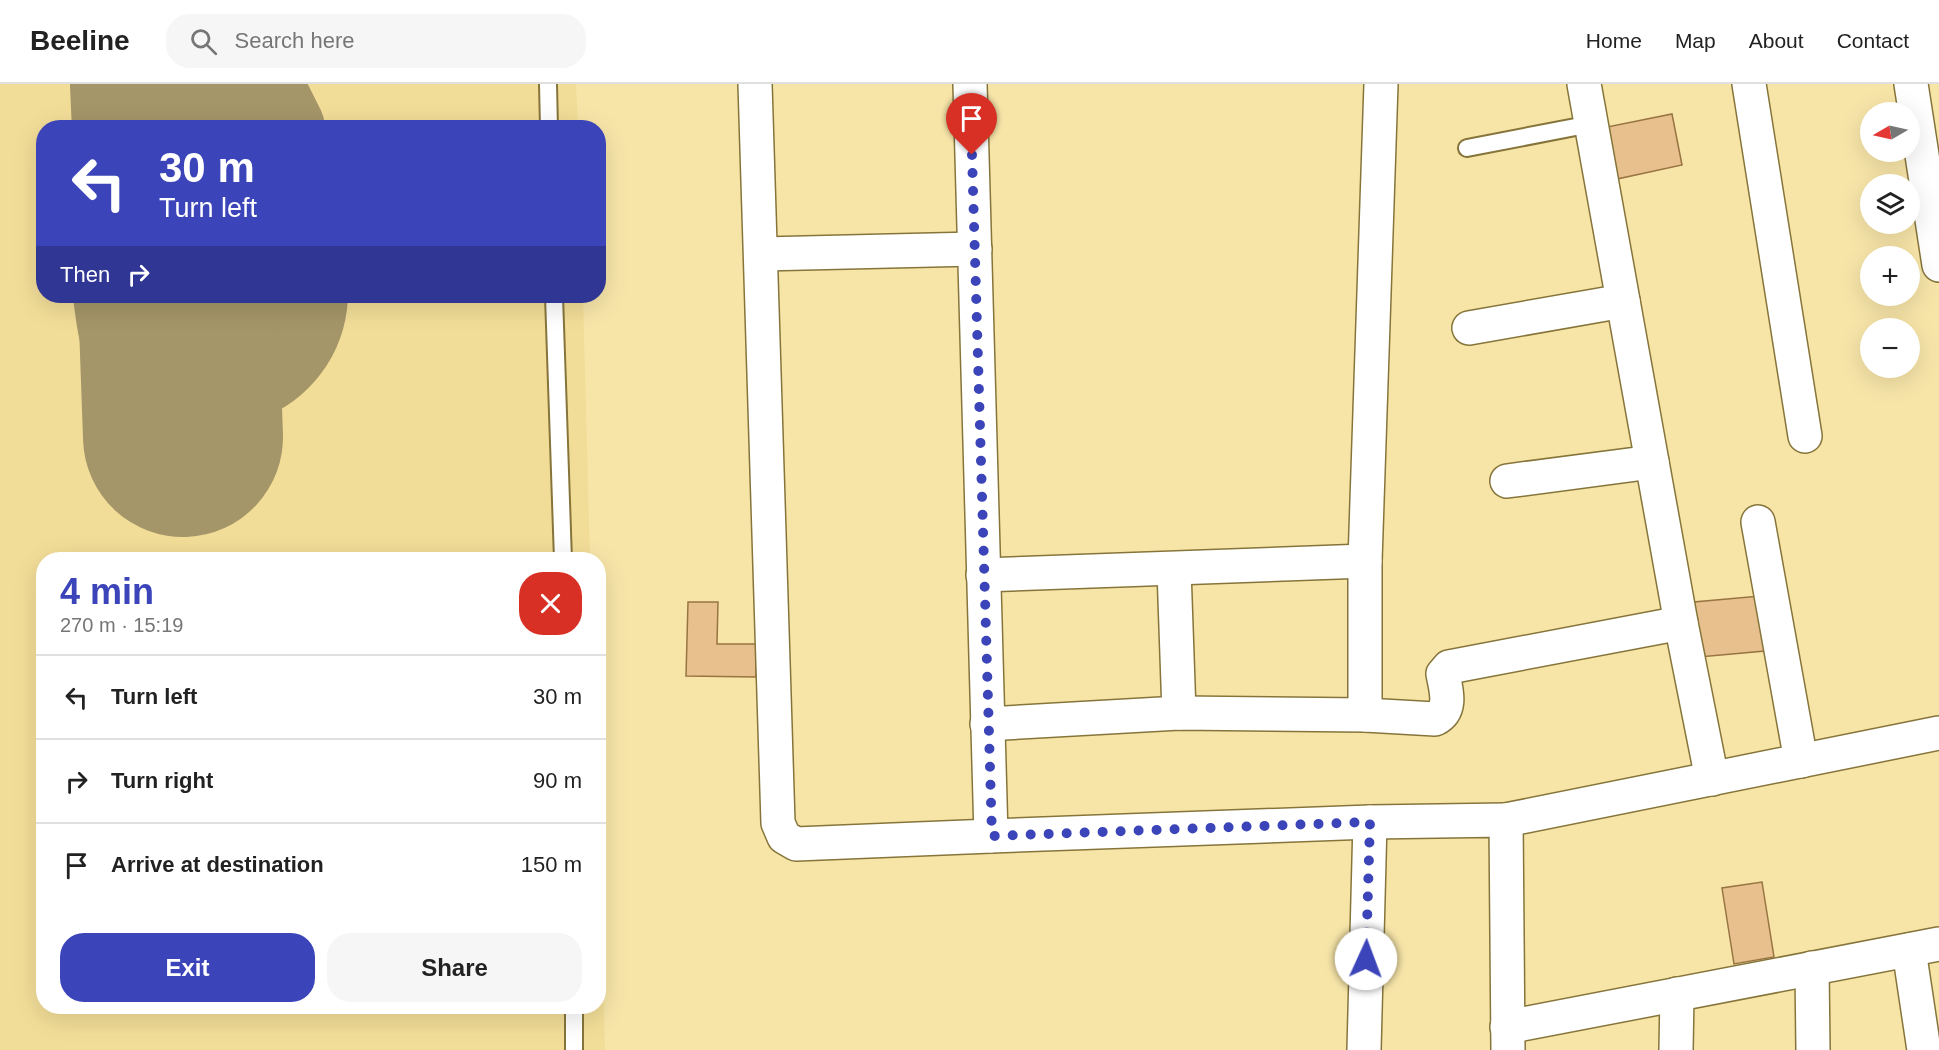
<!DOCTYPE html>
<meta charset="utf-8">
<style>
body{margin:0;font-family:Arial,sans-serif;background:#f6f6f6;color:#222;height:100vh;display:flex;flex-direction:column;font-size:22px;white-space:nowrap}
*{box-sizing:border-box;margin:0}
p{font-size:20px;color:#767676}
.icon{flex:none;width:33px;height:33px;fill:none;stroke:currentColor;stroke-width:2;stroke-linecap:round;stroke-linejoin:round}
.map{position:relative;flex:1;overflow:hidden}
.drawer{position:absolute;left:36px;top:468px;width:570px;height:462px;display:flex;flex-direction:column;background:#fff;border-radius:24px;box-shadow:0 6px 24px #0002}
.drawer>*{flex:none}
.top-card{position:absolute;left:36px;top:36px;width:570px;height:183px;border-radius:24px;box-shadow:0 6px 24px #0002;background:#3b44b8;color:#fff;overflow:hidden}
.needle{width:39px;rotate:261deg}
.controls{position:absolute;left:1860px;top:18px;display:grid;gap:12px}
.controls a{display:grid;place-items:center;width:60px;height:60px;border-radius:50%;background:#fff;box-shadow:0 6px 24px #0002;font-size:30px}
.pin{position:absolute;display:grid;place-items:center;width:51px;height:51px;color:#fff;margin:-62px -26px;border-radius:50% 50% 50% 0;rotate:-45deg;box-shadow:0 0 6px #0007}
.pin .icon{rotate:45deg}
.me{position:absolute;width:66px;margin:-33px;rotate:2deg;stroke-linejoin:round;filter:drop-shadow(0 0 4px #0008)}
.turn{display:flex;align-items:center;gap:21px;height:126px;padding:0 24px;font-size:27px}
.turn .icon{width:78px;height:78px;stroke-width:2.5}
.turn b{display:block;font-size:42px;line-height:51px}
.then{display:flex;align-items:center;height:57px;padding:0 24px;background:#0003;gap:12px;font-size:22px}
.round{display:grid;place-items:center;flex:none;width:63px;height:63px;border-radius:24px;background:#f6f6f6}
.overview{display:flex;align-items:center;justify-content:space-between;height:102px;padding:0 24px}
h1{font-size:36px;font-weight:700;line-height:45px;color:#3b44b8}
.cta{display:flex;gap:12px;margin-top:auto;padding:12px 24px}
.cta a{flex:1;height:69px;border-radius:24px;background:#3b44b8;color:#fff;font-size:24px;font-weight:700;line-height:69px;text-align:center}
.cta a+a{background:#f6f6f6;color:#222}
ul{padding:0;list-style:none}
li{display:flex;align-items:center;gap:18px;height:84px;padding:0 24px;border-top:2px solid #e0e0e0}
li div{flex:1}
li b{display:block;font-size:22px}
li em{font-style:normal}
header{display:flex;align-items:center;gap:36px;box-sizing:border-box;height:84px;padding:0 30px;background:#fff;border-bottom:2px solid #e0e0e0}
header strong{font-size:28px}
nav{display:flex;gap:33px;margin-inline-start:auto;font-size:21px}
.search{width:420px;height:54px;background:#f6f6f6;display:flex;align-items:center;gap:15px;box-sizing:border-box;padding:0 21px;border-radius:24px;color:#767676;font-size:22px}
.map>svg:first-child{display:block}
</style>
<header>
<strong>Beeline</strong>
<div class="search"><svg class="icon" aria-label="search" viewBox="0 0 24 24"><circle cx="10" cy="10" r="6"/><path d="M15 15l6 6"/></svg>Search here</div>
<nav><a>Home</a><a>Map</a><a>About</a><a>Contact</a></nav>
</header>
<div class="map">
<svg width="1939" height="966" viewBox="0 0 1939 966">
<rect width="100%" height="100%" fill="#f7e5a8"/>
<path fill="#f2dd98" d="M 0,0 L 576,0 L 578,43 L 44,44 L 44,212 L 583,212 L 590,475 L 44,476 L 44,922 L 598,922 L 599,743 L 605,966 L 0,966 Z"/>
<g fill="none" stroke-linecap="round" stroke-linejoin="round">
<g stroke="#a49668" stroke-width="80">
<path d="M 263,0 L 285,44"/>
<path d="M 159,44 L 171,21"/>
<path d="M 113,212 C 115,224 116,240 120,253 C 123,261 135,270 142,276 C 202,335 304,296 308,212"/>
</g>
<g stroke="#a49668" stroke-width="200">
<path d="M 170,0 L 172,44"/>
<path d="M 178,212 L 183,353"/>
</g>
</g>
<g fill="#e8c08d" stroke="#987443" stroke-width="1.5">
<path d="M 1672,30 L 1682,81 L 1617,95 L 1607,43 Z"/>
<path d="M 1760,512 L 1765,567 L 1699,573 L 1694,518 Z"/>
<path d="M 688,518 L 718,518 L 717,560 L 756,560 L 756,593 L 686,592 Z"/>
<path d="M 1762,798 L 1774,873 L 1734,880 L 1722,804 Z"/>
</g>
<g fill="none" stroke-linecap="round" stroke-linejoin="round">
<defs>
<g id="lane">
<path d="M 548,0 L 549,44"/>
<path d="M 1467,64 L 1591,40"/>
<path d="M 554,212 L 563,476"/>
<path d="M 574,922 L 574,966"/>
</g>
<g id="street">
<path d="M 755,0 L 778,739 L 784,753 L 796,760 L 991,752"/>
<path d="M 1584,0 L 1681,539 L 1712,695"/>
<path d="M 1749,0 L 1805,352"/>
<path d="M 1911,0 L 1939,181"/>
<path d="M 761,170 L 975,165"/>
<path d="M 1469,244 L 1623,217"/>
<path d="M 1507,397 L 1652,378"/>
<path d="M 1758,438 L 1801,677"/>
<path d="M 1174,486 L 1179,629"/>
<path d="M 983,491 L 1365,477"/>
<path d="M 1365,631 L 1435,635 C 1453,626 1446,606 1443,590 L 1449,583 L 1681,539"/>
<path d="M 987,640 L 1179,629 L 1365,631 L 1365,477 L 1381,0"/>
<path d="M 1506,736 L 1939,649"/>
<path d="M 1909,866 L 1924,966"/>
<path d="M 1812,884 L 1813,966"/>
<path d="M 1507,943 L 1939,860"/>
<path d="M 1364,966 L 1370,738"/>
<path d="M 1676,966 L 1677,910"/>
</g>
<path id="secondary" d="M 970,0 L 991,752 L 1370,738 L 1506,736 L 1508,966"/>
</defs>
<use href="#lane" stroke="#86753b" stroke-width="20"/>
<use href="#street" stroke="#86753b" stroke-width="36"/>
<use href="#secondary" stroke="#86753b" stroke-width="36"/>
<use href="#lane" stroke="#fff" stroke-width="16"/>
<use href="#street" stroke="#fff" stroke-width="33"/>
<use href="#secondary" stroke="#fff" stroke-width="33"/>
</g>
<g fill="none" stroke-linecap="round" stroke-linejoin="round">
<path stroke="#3b44b8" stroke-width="10" stroke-dasharray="0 18" d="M 972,71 L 992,752 L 1370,738 L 1366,875"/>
</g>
</svg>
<div class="controls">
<a><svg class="needle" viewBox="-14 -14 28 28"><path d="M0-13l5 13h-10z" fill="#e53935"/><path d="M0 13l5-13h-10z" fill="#767676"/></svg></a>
<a><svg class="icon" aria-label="layers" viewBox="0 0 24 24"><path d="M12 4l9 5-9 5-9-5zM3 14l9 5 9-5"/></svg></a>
<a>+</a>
<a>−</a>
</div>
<div class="pin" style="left:972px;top:71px;background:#d93025"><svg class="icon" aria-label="arrive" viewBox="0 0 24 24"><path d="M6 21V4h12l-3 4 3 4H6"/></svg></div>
<svg class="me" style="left:1366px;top:875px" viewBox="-20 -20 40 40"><circle r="19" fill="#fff"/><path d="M0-13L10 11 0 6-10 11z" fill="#3b44b8"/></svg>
<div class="top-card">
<div class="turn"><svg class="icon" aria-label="left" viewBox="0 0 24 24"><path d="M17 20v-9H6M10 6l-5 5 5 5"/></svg><div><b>30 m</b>Turn left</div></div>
<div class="then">Then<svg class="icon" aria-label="right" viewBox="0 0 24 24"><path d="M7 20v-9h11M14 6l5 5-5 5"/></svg></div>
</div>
<section class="drawer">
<div class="overview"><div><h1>4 min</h1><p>270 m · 15:19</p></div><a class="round" style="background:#d93025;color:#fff"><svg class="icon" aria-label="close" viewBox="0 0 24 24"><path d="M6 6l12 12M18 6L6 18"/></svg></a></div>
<ul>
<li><svg class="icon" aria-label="left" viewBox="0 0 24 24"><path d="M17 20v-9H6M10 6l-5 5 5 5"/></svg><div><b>Turn left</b></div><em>30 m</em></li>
<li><svg class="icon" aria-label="right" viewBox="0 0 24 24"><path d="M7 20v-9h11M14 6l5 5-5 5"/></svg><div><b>Turn right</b></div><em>90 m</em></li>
<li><svg class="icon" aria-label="arrive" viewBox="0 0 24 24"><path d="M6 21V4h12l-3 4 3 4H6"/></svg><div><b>Arrive at destination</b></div><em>150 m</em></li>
</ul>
<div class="cta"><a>Exit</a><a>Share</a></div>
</section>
</div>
